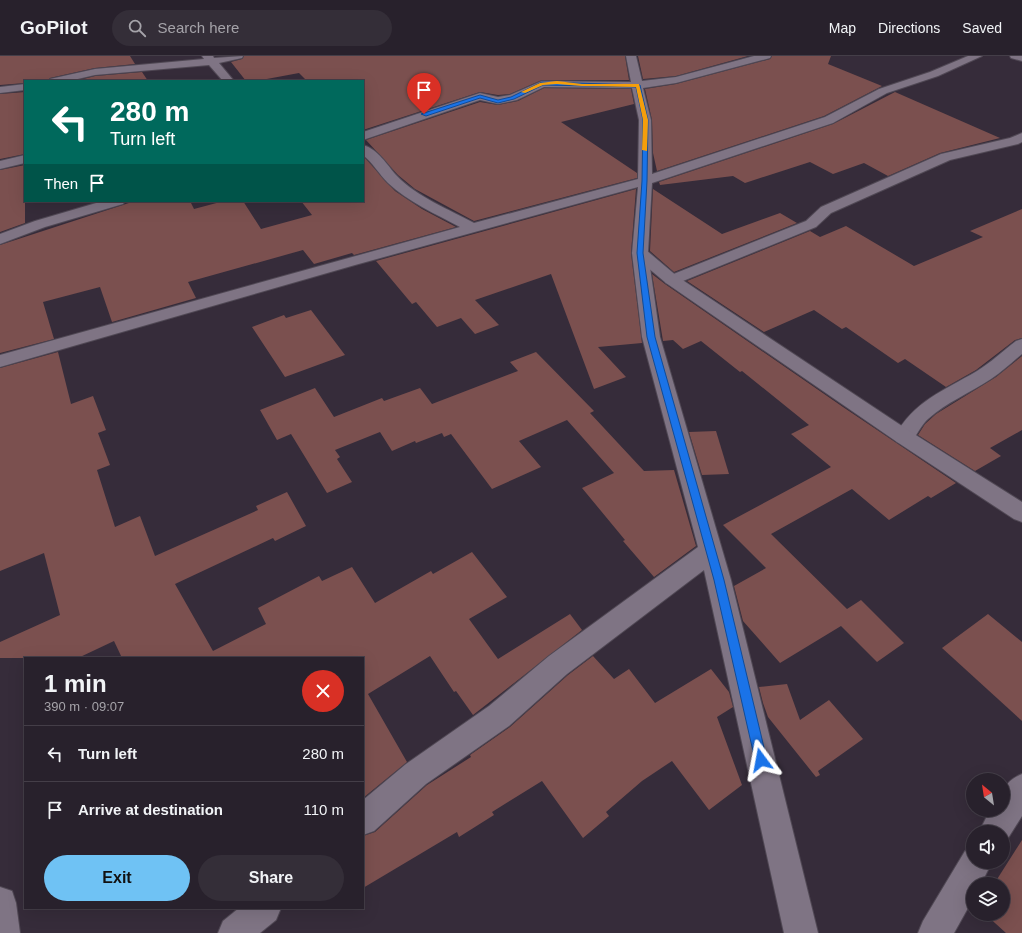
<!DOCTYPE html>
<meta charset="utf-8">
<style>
body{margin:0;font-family:Arial,sans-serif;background:#342e38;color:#f1f3f6;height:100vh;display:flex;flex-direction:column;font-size:15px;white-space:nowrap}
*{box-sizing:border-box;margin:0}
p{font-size:13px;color:#a5a3a9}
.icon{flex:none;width:22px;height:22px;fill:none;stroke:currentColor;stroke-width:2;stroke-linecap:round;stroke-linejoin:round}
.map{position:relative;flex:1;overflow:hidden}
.drawer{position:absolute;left:24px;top:601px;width:340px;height:252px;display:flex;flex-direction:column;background:#28212c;border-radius:0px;box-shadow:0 4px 16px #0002,0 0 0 1px #443e48}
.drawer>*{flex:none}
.guide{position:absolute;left:24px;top:24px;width:340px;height:122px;border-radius:0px;box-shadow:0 4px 16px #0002,0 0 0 1px #443e48;background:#00695c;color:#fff;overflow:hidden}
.needle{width:26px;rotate:330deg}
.buttons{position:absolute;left:966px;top:717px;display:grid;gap:8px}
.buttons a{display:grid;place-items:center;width:44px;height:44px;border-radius:50%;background:#28212c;box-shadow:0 4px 16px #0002,0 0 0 1px #443e48;font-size:20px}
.pin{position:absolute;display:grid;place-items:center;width:34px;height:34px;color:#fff;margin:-41px -17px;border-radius:50% 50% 50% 0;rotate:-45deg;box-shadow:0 0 4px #0007}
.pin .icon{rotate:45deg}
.me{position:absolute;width:44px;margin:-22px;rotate:347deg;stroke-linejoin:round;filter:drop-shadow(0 0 3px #0008)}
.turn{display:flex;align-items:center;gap:14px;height:84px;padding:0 20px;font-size:18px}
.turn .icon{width:52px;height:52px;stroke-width:2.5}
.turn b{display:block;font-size:28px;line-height:34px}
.then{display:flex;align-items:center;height:38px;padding:0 20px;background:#0003;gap:8px;font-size:15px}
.round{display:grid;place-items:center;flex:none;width:42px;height:42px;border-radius:21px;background:#342e38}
.summary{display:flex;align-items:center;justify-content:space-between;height:68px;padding:0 20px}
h1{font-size:24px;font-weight:600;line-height:30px}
.cta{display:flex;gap:8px;margin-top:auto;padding:8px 20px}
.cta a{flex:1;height:46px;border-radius:24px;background:#6fc2f4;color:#111;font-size:16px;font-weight:600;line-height:46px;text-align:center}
.cta a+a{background:#342e38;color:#f1f3f6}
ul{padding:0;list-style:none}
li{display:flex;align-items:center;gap:12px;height:56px;padding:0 20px;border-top:1px solid #443e48}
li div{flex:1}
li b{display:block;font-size:15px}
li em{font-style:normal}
header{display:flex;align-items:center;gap:24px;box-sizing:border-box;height:56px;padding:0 20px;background:#28212c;border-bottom:1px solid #443e48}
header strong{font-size:19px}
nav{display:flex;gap:22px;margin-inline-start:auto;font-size:14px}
.search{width:280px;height:36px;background:#342e38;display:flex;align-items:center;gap:10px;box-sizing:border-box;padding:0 14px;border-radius:22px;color:#a5a3a9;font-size:15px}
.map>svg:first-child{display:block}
</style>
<header>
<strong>GoPilot</strong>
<div class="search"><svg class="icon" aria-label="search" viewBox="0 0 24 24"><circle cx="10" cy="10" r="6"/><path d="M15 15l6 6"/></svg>Search here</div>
<nav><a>Map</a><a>Directions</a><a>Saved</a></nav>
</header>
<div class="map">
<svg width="1022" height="877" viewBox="0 0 1022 877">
<rect width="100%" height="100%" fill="#362c3a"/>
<g fill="#7b504f">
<path d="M 0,0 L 130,0 L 135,8 L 95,12 L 50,22 L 48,25 L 25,25 L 25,27 L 0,29 Z"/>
<path d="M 244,0 L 625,0 L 629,24 L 542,24 L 510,38 L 498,39 L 480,36 L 363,74 L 363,25 L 307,25 L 299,17 L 256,25 L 246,25 L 231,6 L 242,3 Z"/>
<path d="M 638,0 L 748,0 L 676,20 L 643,23 Z"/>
<path d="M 772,0 L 831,0 L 828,8 L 882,30 L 824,60 L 657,115 L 653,97 L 652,64 L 645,33 L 676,28 L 770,3 Z"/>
<path d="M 142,16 L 148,25 L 76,25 L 95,20 Z"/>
<path d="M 544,32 L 631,33 L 634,48 L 561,66 L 637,117 L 637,122 L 474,165 L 415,133 L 398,119 L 366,84 L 480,46 L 498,49 L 518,45 Z"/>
<path d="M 25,36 L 25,98 L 0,103 L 0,38 Z"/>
<path d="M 895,36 L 1000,82 L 940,97 L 888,120 L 864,107 L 833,118 L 810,106 L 745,127 L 733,120 L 660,129 L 659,126 L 833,68 Z"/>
<path d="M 365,102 L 395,135 L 422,153 L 456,171 L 354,199 L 352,197 L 314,208 L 303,194 L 188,226 L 196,242 L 112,266 L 100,231 L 43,246 L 54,283 L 0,297 L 0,189 L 135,145 L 190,145 L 194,153 L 224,145 L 243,145 L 261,173 L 312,159 L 301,145 L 363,145 L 363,103 Z"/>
<path d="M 25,109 L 25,167 L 0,176 L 0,114 Z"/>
<path d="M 636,133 L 631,197 L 642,287 L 598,291 L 626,321 L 594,333 L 551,218 L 475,244 L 499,269 L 475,278 L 461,262 L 437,271 L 416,246 L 412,248 L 376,205 Z"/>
<path d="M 653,133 L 722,178 L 780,157 L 797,167 L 674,216 L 650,195 Z"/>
<path d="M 1022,153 L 1022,282 L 1015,284 L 976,314 L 946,331 L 905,303 L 898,307 L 846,271 L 842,273 L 814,254 L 764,276 L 687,225 L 810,175 L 820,181 L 846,170 L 914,210 L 983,181 L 970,175 Z"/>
<path d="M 652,218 L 665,228 L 843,351 L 956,427 L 931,442 L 928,440 L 889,464 L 852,433 L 771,478 L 847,553 L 861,544 L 904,587 L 877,606 L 841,570 L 780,607 L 743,565 L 734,530 L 766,512 L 723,469 L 831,411 L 791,378 L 809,369 L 742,315 L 740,316 L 701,285 L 683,293 L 673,284 L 663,285 Z"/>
<path d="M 311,254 L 345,299 L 285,321 L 252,271 L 284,259 L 286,262 Z"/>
<path d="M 58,296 L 71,348 L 93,340 L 106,374 L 98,377 L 110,409 L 97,414 L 115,471 L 140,460 L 155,500 L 258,454 L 256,450 L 287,436 L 306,470 L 275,485 L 273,482 L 175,528 L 213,595 L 266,568 L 258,552 L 319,520 L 322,525 L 352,511 L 375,547 L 431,515 L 433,518 L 472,496 L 507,541 L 469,563 L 498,603 L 570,558 L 582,574 L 473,659 L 456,635 L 454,636 L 430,600 L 368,638 L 407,706 L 363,742 L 363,602 L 122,602 L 114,585 L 78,602 L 0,602 L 0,586 L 60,559 L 44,497 L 0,515 L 0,312 Z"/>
<path d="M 536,296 L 594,355 L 590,357 L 644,415 L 674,414 L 696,490 L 654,521 L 623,485 L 625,484 L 582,432 L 614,417 L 567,364 L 519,385 L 541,411 L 492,433 L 451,378 L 444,381 L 442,377 L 416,387 L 415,385 L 392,395 L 380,376 L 335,394 L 340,401 L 337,403 L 352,426 L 327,437 L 291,378 L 277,384 L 260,354 L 315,332 L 334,361 L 382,342 L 384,345 L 420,332 L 432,348 L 518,315 L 510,306 Z"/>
<path d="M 1022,300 L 1022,374 L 990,392 L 1001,400 L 975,415 L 918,379 L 925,368 L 936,358 L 996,321 Z"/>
<path d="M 716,375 L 729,418 L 702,419 L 689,376 Z"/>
<path d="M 988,558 L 1022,586 L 1022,665 L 942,592 Z"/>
<path d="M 593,600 L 614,623 L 629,613 L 655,647 L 711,613 L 729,636 L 733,651 L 717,661 L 742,729 L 709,754 L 672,705 L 642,725 L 606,756 L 609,760 L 583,782 L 542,725 L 492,756 L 494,759 L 459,781 L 457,776 L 363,832 L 363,780 L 375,776 L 427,729 L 471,701 L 470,699 L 510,671 L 568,619 Z"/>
<path d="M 787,628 L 800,664 L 829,644 L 863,683 L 818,715 L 820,719 L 816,721 L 768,661 L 763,647 L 759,631 Z"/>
<path d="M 1022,784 L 1022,877 L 1006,877 L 985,858 L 1003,858 L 1003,828 L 994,828 Z"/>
</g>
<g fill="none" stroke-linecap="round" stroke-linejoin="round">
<defs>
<g id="minor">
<path d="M 202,0 L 213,0 L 214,2 L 243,0 L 242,2 L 219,7 L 234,25 L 223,25 L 209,9 L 95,19 L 69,25 L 49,25 L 50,23 L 95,13 L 204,3 Z"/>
<path d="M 626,0 L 636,0 L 642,25 L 676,21 L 754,0 L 771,0 L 770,2 L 676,27 L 643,32 L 651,64 L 652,118 L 825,61 L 879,33 L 930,16 L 968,0 L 982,0 L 938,20 L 887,37 L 833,67 L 652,127 L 648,197 L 660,281 L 731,524 L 818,877 L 784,877 L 704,514 L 567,618 L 509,670 L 426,728 L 374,775 L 363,779 L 363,744 L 406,708 L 489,650 L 549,600 L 698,491 L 642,281 L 632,197 L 638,131 L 355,209 L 0,311 L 0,299 L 460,171 C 436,158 408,146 388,127 C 379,118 373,107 363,99 L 363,89 C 378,93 387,109 397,120 C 416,140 450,154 474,167 L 638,123 L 639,64 L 632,32 L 544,31 L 517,44 L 498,48 L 480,44 L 363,84 L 363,76 L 480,37 L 498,41 L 510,39 L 542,25 L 631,26 Z"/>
<path d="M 1010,0 L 1022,0 L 1022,5 L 1011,2 Z"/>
<path d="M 25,28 L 25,34 L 0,37 L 0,31 Z"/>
<path d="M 1022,77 L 1022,86 L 1018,88 L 950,104 L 831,157 L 816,171 L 678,227 L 672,229 L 666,227 L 664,224 L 666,221 L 806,165 L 821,151 L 941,98 L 1010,82 Z"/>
<path d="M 25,99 L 25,107 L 0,113 L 0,105 Z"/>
<path d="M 103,145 L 125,145 L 123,148 L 45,171 L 0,188 L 0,178 L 35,165 Z"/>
<path d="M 1022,283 L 1022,298 C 1012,306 1002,316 991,323 C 970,337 947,346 928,363 C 916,374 915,392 897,386 L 894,381 C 914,345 943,335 977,315 C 990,307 1003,295 1016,285 Z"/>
<path d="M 1022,718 L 1022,760 L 1005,787 L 1003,788 L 1003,776 L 979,776 L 990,754 L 1003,754 C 1003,735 1003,726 1022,718 Z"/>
<path d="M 973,791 L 973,806 L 992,806 L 981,828 L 973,828 L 973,843 L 954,877 L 918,877 L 923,865 L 965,795 Z"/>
<path d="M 0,831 L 12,835 L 16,847 L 20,877 L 0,877 Z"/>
<path d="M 239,852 L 281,852 L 276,864 L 260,877 L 218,877 L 223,865 Z"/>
</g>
<path id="tertiary" d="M 640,192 L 646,194 L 678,221 L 911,376 L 1022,446 L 1022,466 L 1014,463 L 897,386 L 666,227 L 634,200 L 632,197 L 634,194 Z"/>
</defs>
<use href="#minor" stroke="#504854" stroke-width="2"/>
<use href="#tertiary" stroke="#504854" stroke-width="2"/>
<use href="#minor" fill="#7f7484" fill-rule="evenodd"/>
<use href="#tertiary" fill="#7f7484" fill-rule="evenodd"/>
</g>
<path fill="#1a73e8" stroke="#114b97" d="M 542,26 L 640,29 L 648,64 L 647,125 L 643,197 L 655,281 L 724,524 L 767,704 L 765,709 L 761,711 L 757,709 L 755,704 L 714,524 L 647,281 L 637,197 L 642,125 L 643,64 L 636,31 L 543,29 L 514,43 L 498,47 L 480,42 L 426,60 L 421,58 L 480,39 L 498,44 L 511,41 Z"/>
<path fill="#f59e0b" d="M 557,25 L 582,28 L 639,28 L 648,64 L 647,95 L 642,94 L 643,64 L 636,31 L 582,30 L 557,28 L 543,29 L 525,37 L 521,36 L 540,27 Z"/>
</svg>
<div class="buttons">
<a><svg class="needle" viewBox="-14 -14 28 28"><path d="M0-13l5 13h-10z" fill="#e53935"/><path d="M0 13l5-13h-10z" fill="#a5a3a9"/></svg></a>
<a><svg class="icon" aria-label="sound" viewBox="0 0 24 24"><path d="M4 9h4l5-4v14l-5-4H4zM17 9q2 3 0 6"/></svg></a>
<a><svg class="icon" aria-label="layers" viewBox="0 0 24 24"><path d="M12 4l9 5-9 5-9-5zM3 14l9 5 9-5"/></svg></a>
</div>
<div class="pin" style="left:424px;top:58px;background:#d93025"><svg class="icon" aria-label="arrive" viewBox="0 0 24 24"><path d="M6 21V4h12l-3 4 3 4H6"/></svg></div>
<svg class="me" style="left:761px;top:704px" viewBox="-20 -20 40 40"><path d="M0-17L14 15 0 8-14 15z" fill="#1a73e8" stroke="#fff" stroke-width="4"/></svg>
<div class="guide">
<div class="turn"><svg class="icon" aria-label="left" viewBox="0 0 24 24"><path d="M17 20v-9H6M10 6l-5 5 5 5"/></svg><div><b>280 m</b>Turn left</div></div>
<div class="then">Then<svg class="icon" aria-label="arrive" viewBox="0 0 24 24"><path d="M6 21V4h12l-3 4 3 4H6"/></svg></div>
</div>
<section class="drawer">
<div class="summary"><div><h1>1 min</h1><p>390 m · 09:07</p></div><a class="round" style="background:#d93025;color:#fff"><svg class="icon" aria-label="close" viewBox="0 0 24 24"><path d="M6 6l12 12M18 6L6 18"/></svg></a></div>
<ul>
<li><svg class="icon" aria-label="left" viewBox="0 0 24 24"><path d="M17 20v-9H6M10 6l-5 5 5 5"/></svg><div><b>Turn left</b></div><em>280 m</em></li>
<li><svg class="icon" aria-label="arrive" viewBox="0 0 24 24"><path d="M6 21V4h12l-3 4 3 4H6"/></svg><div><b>Arrive at destination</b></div><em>110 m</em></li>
</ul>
<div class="cta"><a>Exit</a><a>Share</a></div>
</section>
</div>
